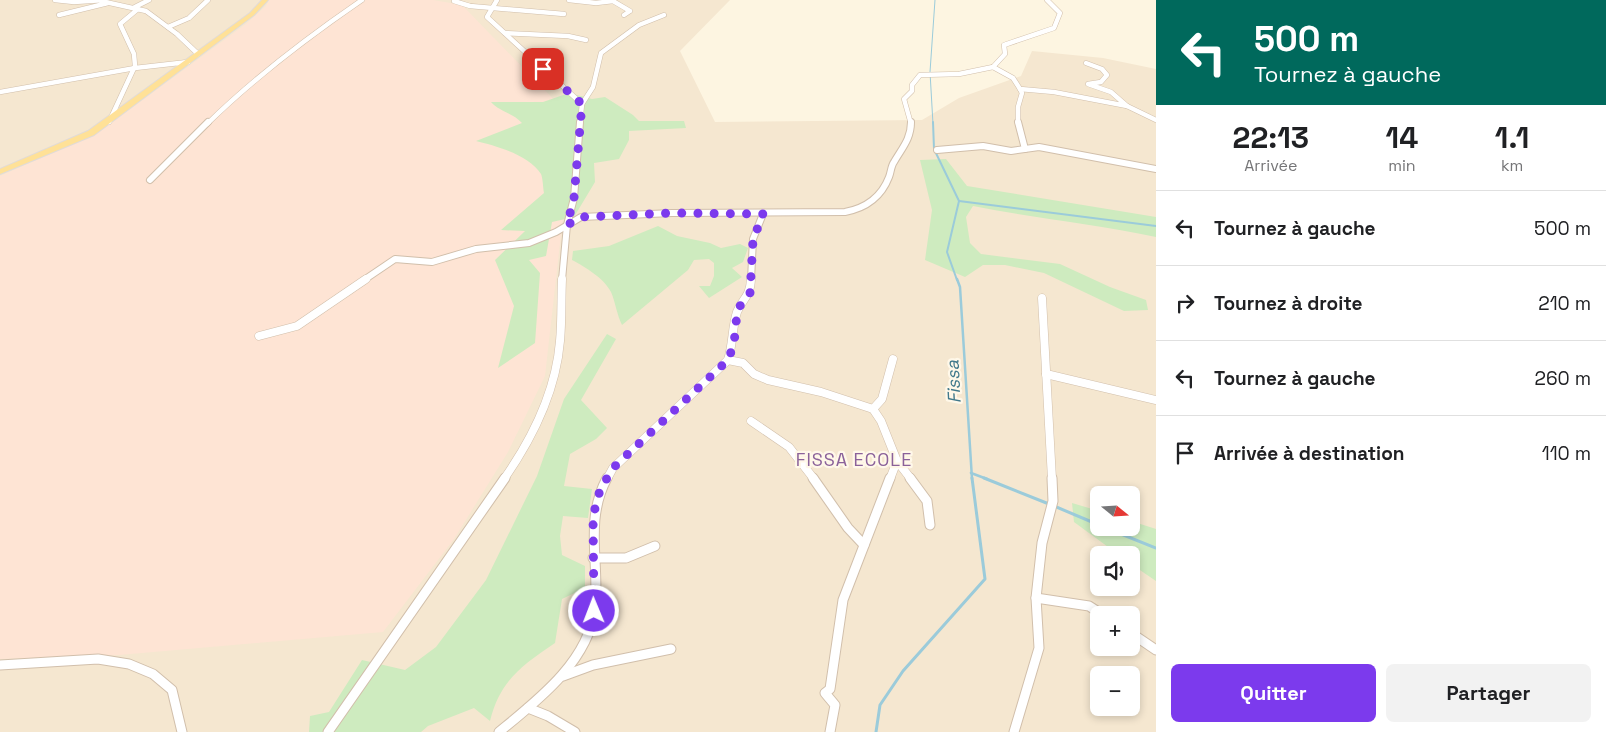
<!DOCTYPE html>
<html lang="fr">
<meta charset="utf-8">
<style>
body{margin:0;font-family:"Space Grotesk",sans-serif;background:#f2f2f2;color:#202124;height:100vh;display:flex;flex-direction:column;font-size:19px;white-space:nowrap}
*{box-sizing:border-box;margin:0}
p{font-size:16px;color:#757577}
.icon{flex:none;width:28px;height:28px;fill:none;stroke:currentColor;stroke-width:2;stroke-linecap:round;stroke-linejoin:round}
.map{position:relative;flex:1;overflow:hidden}
.details{display:flex;flex-direction:column;background:#fff;width:450px}
.details>*{flex:none}
.banner{background:#00695c;color:#fff;overflow:hidden}
.needle{width:32px;rotate:108deg}
.tools{position:absolute;left:1090px;top:486px;display:grid;gap:10px}
.tools a{display:grid;place-items:center;width:50px;height:50px;border-radius:8px;background:#fff;box-shadow:0 2px 8px #0003;font-size:25px}
.pin{position:absolute;display:grid;place-items:center;width:42px;height:42px;color:#fff;margin:-21px;border-radius:10px;box-shadow:0 2px 8px #0006}
.me{position:absolute;width:55px;margin:-28px;rotate:359deg;stroke-linejoin:round;filter:drop-shadow(0 0 4px #0008)}
.turn{display:flex;align-items:center;gap:18px;height:105px;padding:0 15px;font-size:22px}
.turn .icon{width:65px;height:65px;stroke-width:2.5}
.turn b{display:block;font-size:35px;line-height:42px}
.eta{display:flex;justify-content:space-evenly;align-items:center;height:85px;text-align:center}
.eta b{font-size:30px;font-weight:800;line-height:35px}
.primary-button{display:flex;gap:10px;margin-top:auto;padding:10px 15px}
.primary-button a{flex:1;height:58px;border-radius:8px;background:#7c3aed;color:#fff;font-size:20px;font-weight:800;line-height:58px;text-align:center}
.primary-button a+a{background:#f2f2f2;color:#202124}
ul{padding:0;list-style:none}
li{display:flex;align-items:center;gap:15px;height:75px;padding:0 15px;border-top:1px solid #e0e0e0}
li div{flex:1}
li b{display:block;font-size:19px}
li em{font-style:normal}
main{display:flex;flex:1;min-height:0}
.map>svg:first-child{display:block}
</style>
<main>
<div class="map">
<svg width="1156" height="732" viewBox="0 0 1156 732">
<rect width="100%" height="100%" fill="#fdf5e1"/>
<path fill="#f5e7d0" fill-rule="evenodd" d="M 0,0 L 730,0 L 680,51 L 715,122 L 922,120 L 959,98 L 1021,76 L 1032,51 L 1103,58 L 1156,69 L 1156,732 L 0,732 ZM 1099,495 L 1131,495 L 1131,528 L 1099,528 ZM 1099,555 L 1131,555 L 1131,588 L 1099,588 ZM 1099,615 L 1131,615 L 1131,648 L 1099,648 ZM 1099,675 L 1131,675 L 1131,708 L 1099,708 Z"/>
<path fill="#fee4d4" d="M 269,0 L 433,0 L 462,5 L 563,109 L 565,199 L 545,376 L 508,452 L 454,539 L 383,632 L 119,655 L 0,659 L 0,176 L 98,133 L 246,24 L 266,6 Z"/>
<g fill="#ceebbf">
<path d="M 569,93 L 592,99 L 605,97 L 633,115 L 639,121 L 684,121 L 686,128 L 629,131 L 629,140 L 619,159 L 594,163 L 595,182 L 574,217 L 552,222 L 546,256 L 529,260 L 540,273 L 535,343 L 498,368 L 514,306 L 495,260 L 525,231 L 501,230 L 544,193 C 543,188 543,179 541,174 C 529,155 496,146 476,141 L 522,123 C 513,113 500,112 491,102 L 543,102 Z"/>
<path d="M 946,159 L 967,186 L 1156,217 L 1156,237 C 1095,224 1034,218 973,206 L 966,217 L 970,243 L 981,254 L 1060,264 L 1110,287 L 1146,300 L 1148,310 L 1124,311 L 1044,273 L 1005,265 L 983,265 L 965,277 L 925,260 L 932,210 L 920,160 Z"/>
<path d="M 658,226 L 677,236 L 710,243 L 721,248 L 740,244 L 748,248 L 743,262 L 732,268 L 742,277 L 709,298 L 699,286 L 710,286 L 714,276 L 714,263 L 709,259 L 694,260 L 688,270 L 622,325 C 617,315 615,301 611,292 C 604,278 585,267 572,260 L 573,251 L 609,246 Z"/>
<path d="M 607,334 L 616,339 L 581,400 L 607,428 L 596,439 L 570,454 L 564,486 L 592,489 L 588,518 L 563,516 L 560,536 L 562,555 L 585,566 L 585,588 L 562,599 L 555,643 C 521,666 500,681 490,721 L 474,708 L 428,726 L 421,732 L 309,732 L 310,716 L 329,712 L 362,660 L 405,670 L 436,647 L 486,580 L 537,476 L 564,399 Z"/>
<path d="M 1072,503 L 1099,511 L 1099,528 L 1131,528 L 1131,521 L 1156,529 L 1156,581 L 1131,564 L 1131,555 L 1119,555 L 1074,522 Z"/>
</g>
<g fill="none" stroke-linecap="round" stroke-linejoin="round">
<path stroke="#9bcbda" stroke-width="1" d="M 933,124 L 930,72 L 935,0"/>
<g stroke="#9bcbda" stroke-width="2">
<path d="M 933,122 L 934,149 L 959,201 L 947,252 L 957,280"/>
<path d="M 959,201 L 1156,226"/>
</g>
<g stroke="#9bcbda" stroke-width="2.5">
<path d="M 957,279 L 960,287 L 972,479"/>
<path d="M 971,473 L 987,479"/>
</g>
<g stroke="#9bcbda" stroke-width="3">
<path d="M 984,478 L 1049,504"/>
<path d="M 1054,506 L 1099,525"/>
<path d="M 1106,528 L 1156,548"/>
<path d="M 876,732 L 880,705 L 903,671 L 985,579 L 972,478"/>
</g>
<defs>
<g id="minor-far3">
<path d="M 55,0 L 74,2 L 105,0"/>
<path d="M 497,0 L 487,17 L 582,104 L 580,124"/>
<path d="M 569,0 L 596,3 L 613,1 L 630,11 L 624,15"/>
<path d="M 101,1 L 146,11 L 177,34 L 198,54"/>
<path d="M 454,1 L 470,6 L 564,14"/>
<path d="M 135,7 L 149,0"/>
<path d="M 59,15 L 108,3"/>
<path d="M 168,27 L 189,18 L 208,0"/>
<path d="M 505,33 L 568,36 L 586,40"/>
<path d="M 993,67 L 1013,78 L 1020,89 L 1054,92 L 1127,106 L 1111,92 L 1088,84 L 1101,82 L 1107,75 L 1102,69 L 1086,63"/>
<path d="M 0,92 L 135,68 L 188,62"/>
<path d="M 582,104 L 593,87 L 601,53 L 639,25 L 664,15"/>
<path d="M 1127,106 L 1156,120"/>
<path d="M 109,122 L 135,66 L 134,54 L 120,24 L 138,9"/>
<path d="M 207,124 C 254,78 308,37 362,0"/>
<path d="M 911,124 L 904,99 L 912,91 L 912,85 L 920,75 L 959,74 L 993,67 L 1005,54 L 1004,45 L 1054,28 L 1060,13 L 1047,0"/>
<path d="M 1018,124 L 1018,107 L 1022,93 L 1020,89"/>
</g>
<g id="minor-far2">
<path d="M 1018,122 L 1025,149"/>
<path d="M 937,150 L 983,146 L 1011,151 L 1039,147 L 1156,169"/>
<path d="M 150,180 L 208,122"/>
<path d="M 364,280 L 395,259 L 432,262 L 476,249 L 529,243 L 556,232 L 581,217 L 672,213 L 845,212 C 866,208 881,198 889,177 C 891,172 891,166 894,162 C 902,148 911,139 911,122"/>
<path d="M 562,280 L 567,225 L 574,198 L 580,122"/>
<path d="M 751,280 L 753,239 L 763,214"/>
</g>
<g id="minor-far1">
<path d="M 1042,298 L 1052,479"/>
<path d="M 259,336 L 297,326 L 366,279"/>
<path d="M 728,360 L 743,363 L 754,374 L 768,380 L 821,392 L 873,409 L 881,421 L 897,461 L 911,479"/>
<path d="M 1046,374 L 1156,400"/>
<path d="M 873,409 L 882,399 L 893,359"/>
<path d="M 751,421 L 789,447 L 814,479"/>
<path d="M 504,479 C 532,439 556,390 560,341 C 562,320 561,300 562,279"/>
<path d="M 607,479 L 613,468 L 728,360 C 733,344 732,327 737,312 C 743,297 750,298 751,279"/>
<path d="M 890,479 L 897,461"/>
</g>
<g id="minor">
<path d="M 813,478 L 848,528 L 864,545"/>
<path d="M 910,478 L 927,501 L 930,525"/>
<path d="M 593,558 L 626,558 L 655,546"/>
<path d="M 1036,598 L 1089,606 L 1103,615"/>
<path d="M 1131,633 L 1156,650"/>
<path d="M 0,665 L 98,659 L 129,664 L 153,674 L 172,690 L 182,732"/>
<path d="M 563,676 L 593,665 L 671,649"/>
<path d="M 528,708 L 548,716 L 575,732"/>
<path d="M 328,732 L 505,478"/>
<path d="M 499,732 C 538,700 588,662 595,609 C 600,564 584,521 607,478"/>
<path d="M 830,732 L 835,705 L 825,693 L 830,689 L 843,600 L 890,478"/>
<path d="M 1014,732 L 1039,648 L 1036,598 L 1042,543 L 1053,501 L 1052,478"/>
</g>
<path id="major" d="M 262,0 L 268,0 L 254,15 L 94,135 L 0,174 L 0,169 L 88,131 L 250,13 Z"/>
</defs>
<use href="#minor-far3" stroke="#d1bfab" stroke-width="5.5"/>
<use href="#minor-far2" stroke="#d1bfab" stroke-width="8"/>
<use href="#minor-far1" stroke="#d1bfab" stroke-width="9"/>
<use href="#minor" stroke="#d1bfab" stroke-width="11"/>
<use href="#major" stroke="#e1dbd7" stroke-width="2"/>
<use href="#minor-far3" stroke="#fff" stroke-width="4.5"/>
<use href="#minor-far2" stroke="#fff" stroke-width="6"/>
<use href="#minor-far1" stroke="#fff" stroke-width="8"/>
<use href="#minor" stroke="#fff" stroke-width="9"/>
<use href="#major" fill="#ffe197" fill-rule="evenodd"/>
</g>
<g fill="none" stroke-linecap="round" stroke-linejoin="round">
<path stroke="#7c3aed" stroke-width="9" stroke-dasharray="0 16.2" d="M 543,69 L 582,104 L 574,198 L 567,225 L 581,217 L 672,213 L 763,214 L 753,240 L 750,293 L 741,304 L 737,313 L 734,344 L 728,360 L 613,468 L 600,490 L 593,516 L 594,611"/>
</g>
<g text-anchor="middle" dominant-baseline="central" stroke-width="4.5" stroke-linejoin="round" paint-order="stroke">
<g font-size="18" font-style="italic" fill="#40788b" stroke="#fff8e9">
<text transform="translate(953 382) rotate(-93)">Fissa</text>
</g>
<g font-size="18" letter-spacing="1" fill="#8b629a" stroke="#fff8e9">
<text x="854" y="459">FISSA ECOLE</text>
</g>
</g>
</svg>
<div class="tools">
<a><svg class="needle" viewBox="-14 -14 28 28"><path d="M0-13l5 13h-10z" fill="#e53935"/><path d="M0 13l5-13h-10z" fill="#757577"/></svg></a>
<a><svg class="icon" aria-label="sound" viewBox="0 0 24 24"><path d="M4 9h4l5-4v14l-5-4H4zM17 9q2 3 0 6"/></svg></a>
<a>+</a>
<a>−</a>
</div>
<div class="pin" style="left:543px;top:69px;background:#d93025"><svg class="icon" aria-label="arrive" viewBox="0 0 24 24"><path d="M6 21V4h12l-3 4 3 4H6"/></svg></div>
<svg class="me" style="left:594px;top:611px" viewBox="-20 -20 40 40"><circle r="17" fill="#7c3aed" stroke="#fff" stroke-width="3"/><path d="M0-11L8 9 0 5-8 9z" fill="#fff"/></svg>
</div>
<section class="details">
<div class="banner">
<div class="turn"><svg class="icon" aria-label="left" viewBox="0 0 24 24"><path d="M17 20v-9H6M10 6l-5 5 5 5"/></svg><div><b>500 m</b>Tournez à gauche</div></div>
</div>
<div class="eta">
<div><b>22:13</b><p>Arrivée</p></div>
<div><b>14</b><p>min</p></div>
<div><b>1.1</b><p>km</p></div>
</div>
<ul>
<li><svg class="icon" aria-label="left" viewBox="0 0 24 24"><path d="M17 20v-9H6M10 6l-5 5 5 5"/></svg><div><b>Tournez à gauche</b></div><em>500 m</em></li>
<li><svg class="icon" aria-label="right" viewBox="0 0 24 24"><path d="M7 20v-9h11M14 6l5 5-5 5"/></svg><div><b>Tournez à droite</b></div><em>210 m</em></li>
<li><svg class="icon" aria-label="left" viewBox="0 0 24 24"><path d="M17 20v-9H6M10 6l-5 5 5 5"/></svg><div><b>Tournez à gauche</b></div><em>260 m</em></li>
<li><svg class="icon" aria-label="arrive" viewBox="0 0 24 24"><path d="M6 21V4h12l-3 4 3 4H6"/></svg><div><b>Arrivée à destination</b></div><em>110 m</em></li>
</ul>
<div class="primary-button"><a>Quitter</a><a>Partager</a></div>
</section>
</main>
